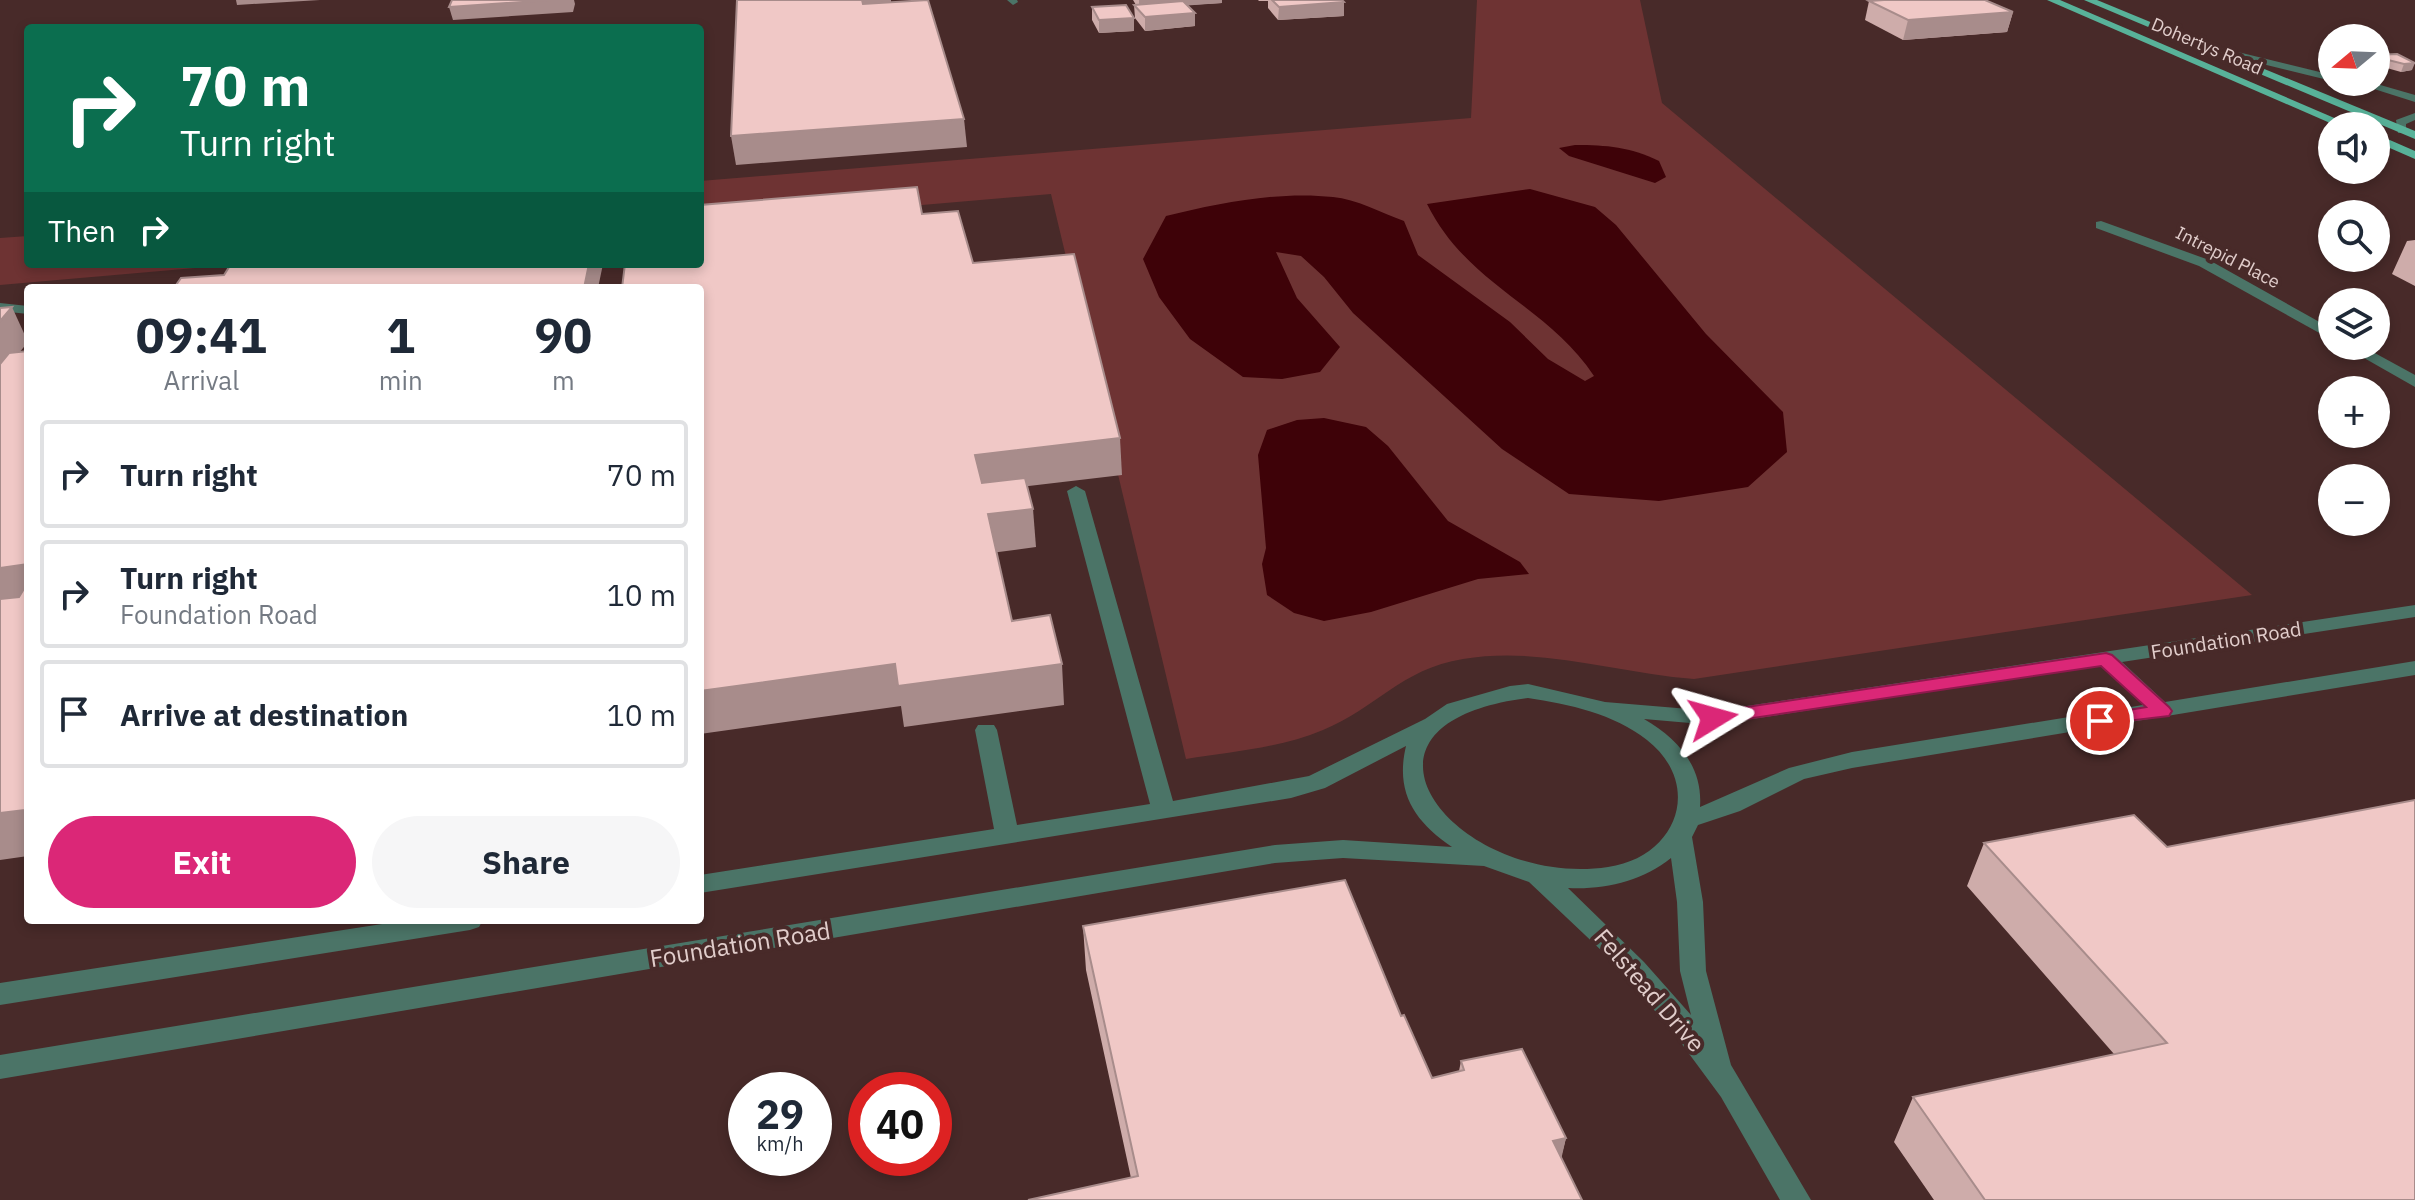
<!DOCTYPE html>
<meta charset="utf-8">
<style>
body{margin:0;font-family:"IBM Plex Sans",sans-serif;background:#f6f6f7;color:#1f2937;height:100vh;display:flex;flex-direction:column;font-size:30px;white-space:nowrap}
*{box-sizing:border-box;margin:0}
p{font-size:26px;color:#747a83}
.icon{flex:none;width:44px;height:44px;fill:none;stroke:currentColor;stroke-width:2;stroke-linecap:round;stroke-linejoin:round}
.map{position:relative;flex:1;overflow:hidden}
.sheet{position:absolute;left:24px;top:284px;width:680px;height:640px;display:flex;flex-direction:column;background:#fff;border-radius:8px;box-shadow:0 4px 12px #0003}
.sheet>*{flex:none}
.hud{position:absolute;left:24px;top:24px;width:680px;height:244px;border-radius:8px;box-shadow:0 4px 12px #0003;background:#0b6e4f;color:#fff;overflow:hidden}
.needle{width:52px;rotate:251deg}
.controls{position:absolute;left:2318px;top:24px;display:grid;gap:16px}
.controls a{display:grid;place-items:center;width:72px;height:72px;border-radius:50%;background:#fff;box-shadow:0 4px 12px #0003;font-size:40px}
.speed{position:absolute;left:728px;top:1072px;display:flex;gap:16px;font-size:40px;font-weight:700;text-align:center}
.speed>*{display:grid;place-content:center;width:104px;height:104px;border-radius:50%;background:#fff;box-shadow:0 4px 12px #0003;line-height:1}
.speed small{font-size:20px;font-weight:400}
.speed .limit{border:12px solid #d22;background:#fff;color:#111}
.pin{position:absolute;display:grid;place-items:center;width:68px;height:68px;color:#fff;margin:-34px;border:4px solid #fff;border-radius:50%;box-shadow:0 2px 8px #0007}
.me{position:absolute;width:88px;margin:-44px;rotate:82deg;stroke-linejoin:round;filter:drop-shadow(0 0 6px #0008)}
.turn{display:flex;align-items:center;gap:28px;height:168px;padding:0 24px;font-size:36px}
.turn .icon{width:104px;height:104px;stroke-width:2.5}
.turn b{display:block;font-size:56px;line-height:68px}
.then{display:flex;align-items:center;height:76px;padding:0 24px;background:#0003;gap:16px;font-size:30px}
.eta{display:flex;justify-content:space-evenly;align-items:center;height:136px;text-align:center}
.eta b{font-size:48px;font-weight:800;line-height:56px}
.button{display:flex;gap:16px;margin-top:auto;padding:16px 24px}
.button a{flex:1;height:92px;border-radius:48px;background:#db2777;color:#fff;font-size:32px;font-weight:800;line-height:92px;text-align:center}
.button a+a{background:#f6f6f7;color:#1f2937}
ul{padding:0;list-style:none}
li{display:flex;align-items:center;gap:24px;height:108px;margin:0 16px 12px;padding:0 8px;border:4px solid #e0e1e3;border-radius:8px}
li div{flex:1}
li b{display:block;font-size:30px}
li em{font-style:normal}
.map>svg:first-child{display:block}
</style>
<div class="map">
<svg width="2415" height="1200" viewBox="0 0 2415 1200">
<rect width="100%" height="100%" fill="#482a29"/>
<g fill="#6e3333">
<path d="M 1477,0 L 1640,0 L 1662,103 L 2252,595 L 1694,679 C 1617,673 1540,646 1463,659 C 1401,669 1375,709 1323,730 C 1280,748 1231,752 1186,759 L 1051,194 L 700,224 L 700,181 L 1471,118 Z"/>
<path d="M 28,236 L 28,264 L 241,264 L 0,285 L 0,238 Z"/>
</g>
<g fill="#3e0208">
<path d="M 1575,145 C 1607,145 1630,147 1659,161 L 1666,177 L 1655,183 L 1569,156 L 1559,148 Z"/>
<path d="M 1530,189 L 1595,207 L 1616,225 L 1706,334 L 1783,412 L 1787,452 L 1748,487 L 1659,501 L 1569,494 L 1502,449 L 1353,313 L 1324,277 L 1301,256 L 1276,252 L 1297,298 L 1340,347 L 1320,372 L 1282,379 L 1243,377 L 1190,339 L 1159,297 L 1143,259 L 1166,216 C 1219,203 1279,191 1333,197 C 1356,199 1382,213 1404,221 L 1418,255 L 1510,322 L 1548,359 L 1585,381 L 1594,376 C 1547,305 1468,286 1427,204 Z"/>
<path d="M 1324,418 L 1366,427 L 1388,446 L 1448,521 L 1520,562 L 1529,574 L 1478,579 L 1371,612 L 1324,621 L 1294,613 L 1267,595 L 1262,564 L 1266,548 L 1258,455 L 1267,430 L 1297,420 Z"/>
</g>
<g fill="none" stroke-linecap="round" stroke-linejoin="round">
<g fill="#4b7467" fill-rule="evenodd">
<path d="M 1007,0 L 1017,0 L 1018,2 L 1013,5 Z"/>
<path d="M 2197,42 L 2332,75 L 2332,81 L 2193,47 L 2192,45 Z"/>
<path d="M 2352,82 L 2370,82 L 2415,95 L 2415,102 Z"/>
<path d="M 2415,113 L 2415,120 L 2406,124 L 2406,133 L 2398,133 L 2396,120 Z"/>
<path d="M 2101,221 L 2209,260 L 2332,329 L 2332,340 L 2199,266 L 2096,228 L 2096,222 Z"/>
<path d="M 0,303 L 28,306 L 28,314 L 0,311 Z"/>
<path d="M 2343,346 L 2362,346 L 2415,375 L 2415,387 Z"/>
<path d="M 1076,486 L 1085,491 L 1173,801 L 1309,776 L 1425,719 L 1447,704 L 1510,686 L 1528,684 L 1605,702 L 1713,711 L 2415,605 L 2415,617 L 2122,662 L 2165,702 L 2415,661 L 2415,675 L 1852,768 L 1804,779 L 1740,811 L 1698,825 L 1692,837 L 1703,902 L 1706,971 L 1731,1065 L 1811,1200 L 1780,1200 L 1721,1097 L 1670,1028 L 1603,952 L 1529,882 L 1484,866 L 1343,858 L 1275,863 L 0,1079 L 0,1055 L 1275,845 L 1343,840 L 1452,847 C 1414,821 1395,792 1406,746 L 1325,788 L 1291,798 L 700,893 L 700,875 L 994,829 L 975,730 L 978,725 L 994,725 L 997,730 L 1017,825 L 1150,804 L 1067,491 ZM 2101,665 L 2143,705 L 1852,752 L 1789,768 L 1700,807 C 1703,766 1677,738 1644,719 L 1713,725 ZM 1528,698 C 1569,704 1614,714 1647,740 C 1704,785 1677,857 1608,867 C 1459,889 1321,724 1528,698 ZM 1671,858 L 1677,902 L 1680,971 L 1691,1015 L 1644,962 L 1568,888 C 1604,890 1643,881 1671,858 Z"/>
<path d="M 408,920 L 483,920 L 479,927 L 470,930 L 0,1005 L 0,983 Z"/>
</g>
<g fill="#58b299" fill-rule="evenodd">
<path d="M 2047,0 L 2060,0 L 2353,126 L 2337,126 Z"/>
<path d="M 2084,0 L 2097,0 L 2415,131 L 2415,139 Z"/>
<path d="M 2376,134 L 2415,151 L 2415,159 L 2376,142 Z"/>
</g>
</g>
<g fill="#ceacaa">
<path d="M 1133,0 L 1222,0 L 1222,3 L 1187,5 L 1195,13 L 1195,26 L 1145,31 L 1135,18 L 1134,5 L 1136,5 Z"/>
<path d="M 1258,0 L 1342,0 L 1344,2 L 1344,16 L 1278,20 L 1268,8 L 1268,1 L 1259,1 Z"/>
<path d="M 1869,1 L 2013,12 L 2007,32 L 1903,40 L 1865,20 Z"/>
<path d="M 1092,7 L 1134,18 L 1134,31 L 1099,33 L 1092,20 Z"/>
<path d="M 2397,54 L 2412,70 L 2401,72 L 2376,65 L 2376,55 Z"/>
<path d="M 2415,240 L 2415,286 L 2392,274 L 2407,241 Z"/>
<path d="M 1984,843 L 2167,847 L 2415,1200 L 1934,1200 L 1894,1142 L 1913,1097 L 2114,1054 L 1967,886 Z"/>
<path d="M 1083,926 L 1401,1016 L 1432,1078 L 1459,1071 L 1461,1061 L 1566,1138 L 1561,1157 L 1131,1178 L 1086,970 Z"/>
</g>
<g fill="#a88c8b">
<path d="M 236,0 L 320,0 L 237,5 Z"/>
<path d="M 551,0 L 574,0 L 575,4 L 573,12 L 453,20 L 449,7 Z"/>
<path d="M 862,0 L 891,0 L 892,15 L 864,20 Z"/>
<path d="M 1139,0 L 1222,0 L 1222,3 L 1139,9 Z"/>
<path d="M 1344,2 L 1344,16 L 1278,20 L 1279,7 Z"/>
<path d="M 2013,12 L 2007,32 L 1903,40 L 1908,20 Z"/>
<path d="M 1195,13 L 1195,26 L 1145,31 L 1145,17 Z"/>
<path d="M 1134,18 L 1134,31 L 1099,33 L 1099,20 Z"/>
<path d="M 2415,63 L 2412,70 L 2401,72 L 2404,64 Z"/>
<path d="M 964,119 L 967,147 L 736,165 L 731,136 Z"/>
<path d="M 589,264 L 603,264 L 598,288 L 584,288 Z"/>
<path d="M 12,307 L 28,342 L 0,376 L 0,321 Z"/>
<path d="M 1120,438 L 1122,475 L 978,492 L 975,455 Z"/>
<path d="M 1033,509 L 1036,547 L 991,553 L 988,514 Z"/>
<path d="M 28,564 L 28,606 L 0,610 L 0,568 Z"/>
<path d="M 895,664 L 1062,664 L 1064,705 L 904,727 L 901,706 L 700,734 L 700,691 Z"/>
<path d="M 28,804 L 28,856 L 0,860 L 0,813 Z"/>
<path d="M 1566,1138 L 1556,1182 L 1553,1141 Z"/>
</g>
<g fill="#f0c8c6" stroke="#a88c8b" stroke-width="2">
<path d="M 452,0 L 551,0 L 449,7 Z"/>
<path d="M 737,0 L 862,0 L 863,4 L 928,0 L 964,119 L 731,136 Z"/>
<path d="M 1272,0 L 1342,0 L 1344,2 L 1279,7 Z"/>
<path d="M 1884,0 L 1985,0 L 2013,12 L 1908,20 L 1869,1 Z"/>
<path d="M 1183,1 L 1195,13 L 1145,17 L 1134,5 Z"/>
<path d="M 1126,5 L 1134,18 L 1099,20 L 1092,7 Z"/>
<path d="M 2397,54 L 2415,63 L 2404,64 L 2376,57 L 2376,55 Z"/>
<path d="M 917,187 L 922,214 L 958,211 L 973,263 L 1074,254 L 1120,438 L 975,455 L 982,483 L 1025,478 L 1033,509 L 988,514 L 1012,621 L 1050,615 L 1062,664 L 898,686 L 895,664 L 700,691 L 700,288 L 622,288 L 625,264 L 700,264 L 700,205 Z"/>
<path d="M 231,264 L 589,264 L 584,288 L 174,288 L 181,278 L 224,275 Z"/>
<path d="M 12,307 L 0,321 L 0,308 Z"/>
<path d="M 28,351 L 28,564 L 0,568 L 0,364 L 9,353 Z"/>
<path d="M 28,582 L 28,804 L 25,810 L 0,813 L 0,599 L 19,597 Z"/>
<path d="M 2415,800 L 2415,1200 L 1985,1200 L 1913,1097 L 2167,1043 L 1984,843 L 2134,815 L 2167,847 Z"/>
<path d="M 1345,880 L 1401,1016 L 1404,1015 L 1432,1078 L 1464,1070 L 1461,1061 L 1522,1049 L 1566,1138 L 1553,1141 L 1582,1200 L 1028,1200 L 1138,1176 L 1083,926 Z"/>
</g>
<path fill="#db2777" stroke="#8e194d" stroke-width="2" d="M 2106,653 L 2112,655 L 2169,707 L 2172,711 L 2169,716 L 2093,725 L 2090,721 L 2093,716 L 2146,707 L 2101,666 L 1713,724 L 1703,718 L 1713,712 Z"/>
<g text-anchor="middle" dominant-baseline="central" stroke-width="8" stroke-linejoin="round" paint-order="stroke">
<g font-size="18" fill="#e1cdcb" stroke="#482a29">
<text transform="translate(2207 46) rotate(23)">Dohertys Road</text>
<text transform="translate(2228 257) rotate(27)">Intrepid Place</text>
</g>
<g font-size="20" fill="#e1cdcb" stroke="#482a29">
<text transform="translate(2226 640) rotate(-9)">Foundation Road</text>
</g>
<g font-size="24" fill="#e1cdcb" stroke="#482a29">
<text transform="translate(740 944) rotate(-9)">Foundation Road</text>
<text transform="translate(1650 990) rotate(49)">Felstead Drive</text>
</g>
</g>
</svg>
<div class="controls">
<a><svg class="needle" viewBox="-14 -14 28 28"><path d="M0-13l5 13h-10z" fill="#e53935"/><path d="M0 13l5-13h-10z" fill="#747a83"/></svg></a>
<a><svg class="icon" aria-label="sound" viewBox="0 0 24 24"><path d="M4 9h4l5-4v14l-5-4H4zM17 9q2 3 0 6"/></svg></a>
<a><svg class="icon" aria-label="search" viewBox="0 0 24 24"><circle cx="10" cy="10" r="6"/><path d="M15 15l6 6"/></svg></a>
<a><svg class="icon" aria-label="layers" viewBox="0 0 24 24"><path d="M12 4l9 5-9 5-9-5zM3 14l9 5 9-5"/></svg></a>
<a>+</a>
<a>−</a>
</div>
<div class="speed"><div>29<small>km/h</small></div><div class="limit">40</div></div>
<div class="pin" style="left:2100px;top:721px;background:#d93025"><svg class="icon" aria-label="arrive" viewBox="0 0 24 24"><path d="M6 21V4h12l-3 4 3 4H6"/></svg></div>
<svg class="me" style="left:1713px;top:718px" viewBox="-20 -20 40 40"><path d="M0-17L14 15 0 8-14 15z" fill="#db2777" stroke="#fff" stroke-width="4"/></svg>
<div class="hud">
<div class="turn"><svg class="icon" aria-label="right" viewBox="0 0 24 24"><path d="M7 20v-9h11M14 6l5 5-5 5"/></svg><div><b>70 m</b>Turn right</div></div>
<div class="then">Then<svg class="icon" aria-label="right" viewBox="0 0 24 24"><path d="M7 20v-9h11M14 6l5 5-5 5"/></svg></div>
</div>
<section class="sheet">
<div class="eta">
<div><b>09:41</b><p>Arrival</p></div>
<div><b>1</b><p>min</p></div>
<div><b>90</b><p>m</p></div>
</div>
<ul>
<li><svg class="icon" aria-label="right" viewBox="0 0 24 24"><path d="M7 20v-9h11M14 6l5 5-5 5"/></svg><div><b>Turn right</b></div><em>70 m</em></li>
<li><svg class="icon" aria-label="right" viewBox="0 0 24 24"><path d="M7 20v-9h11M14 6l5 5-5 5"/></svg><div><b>Turn right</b><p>Foundation Road</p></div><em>10 m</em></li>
<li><svg class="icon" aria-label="arrive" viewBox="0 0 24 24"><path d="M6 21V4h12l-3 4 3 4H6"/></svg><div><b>Arrive at destination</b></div><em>10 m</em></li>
</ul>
<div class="button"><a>Exit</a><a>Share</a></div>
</section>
</div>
